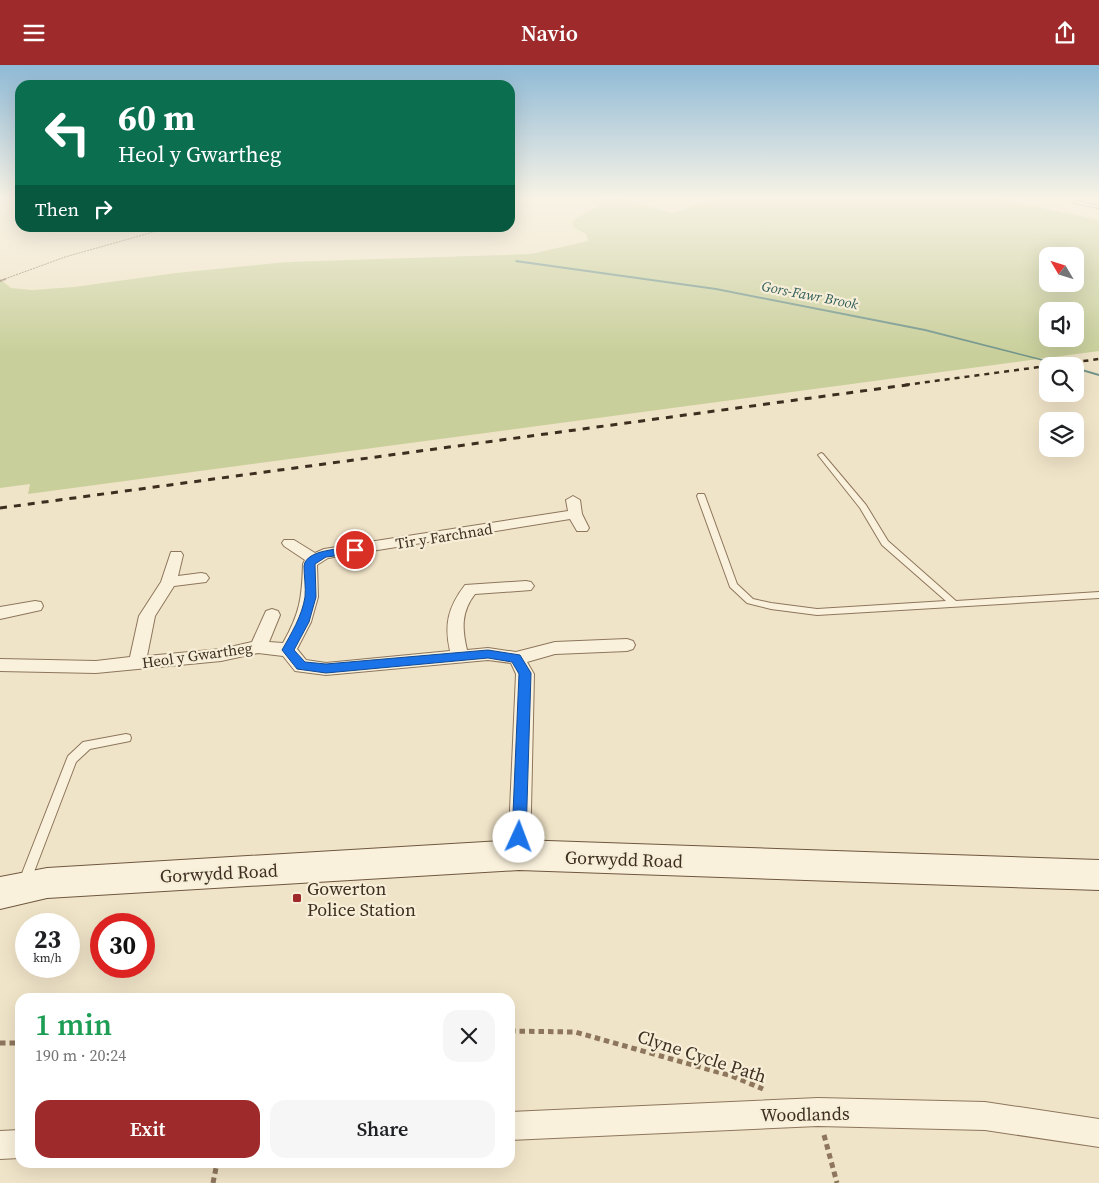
<!DOCTYPE html>
<meta charset="utf-8">
<style>
body{margin:0;font-family:"Source Serif 4",serif;background:#f6f6f6;color:#202124;height:100vh;display:flex;flex-direction:column;font-size:19px;white-space:nowrap}
*{box-sizing:border-box;margin:0}
p{font-size:16px;color:#757577}
.icon{flex:none;width:28px;height:28px;fill:none;stroke:currentColor;stroke-width:2;stroke-linecap:round;stroke-linejoin:round}
.map{position:relative;flex:1;overflow:hidden}
.sheet{position:absolute;left:15px;top:928px;width:500px;height:175px;display:flex;flex-direction:column;background:#fff;border-radius:15px;box-shadow:0 5px 20px #0002}
.sheet>*{flex:none}
.hud{position:absolute;left:15px;top:15px;width:500px;height:152px;border-radius:15px;box-shadow:0 5px 20px #0002;background:#0b6e4f;color:#fff;overflow:hidden}
.needle{width:32px;rotate:308deg}
.controls{position:absolute;left:1039px;top:182px;display:grid;gap:10px}
.controls a{display:grid;place-items:center;width:45px;height:45px;border-radius:10px;background:#fff;box-shadow:0 5px 20px #0002;font-size:25px}
.speed{position:absolute;left:15px;top:848px;display:flex;gap:10px;font-size:25px;font-weight:700;text-align:center}
.speed>*{display:grid;place-content:center;width:65px;height:65px;border-radius:50%;background:#fff;box-shadow:0 5px 20px #0002;line-height:1}
.speed small{font-size:12px;font-weight:400}
.speed .limit{border:8px solid #d22;background:#fff;color:#111}
.pin{position:absolute;display:grid;place-items:center;width:42px;height:42px;color:#fff;margin:-21px;border:2px solid #fff;border-radius:50%;box-shadow:0 1px 5px #0007}
.me{position:absolute;width:55px;margin:-28px;rotate:2deg;stroke-linejoin:round;filter:drop-shadow(0 0 4px #0008)}
.turn{display:flex;align-items:center;gap:18px;height:105px;padding:0 20px;font-size:22px}
.turn .icon{width:65px;height:65px;stroke-width:2.5}
.turn b{display:block;font-size:35px;line-height:42px}
.then{display:flex;align-items:center;height:48px;padding:0 20px;background:#0003;gap:10px;font-size:19px}
.round{display:grid;place-items:center;flex:none;width:52px;height:52px;border-radius:15px;background:#f6f6f6}
.head{display:flex;align-items:center;justify-content:space-between;height:85px;padding:0 20px}
h1{font-size:30px;font-weight:600;line-height:38px;color:#1e9e55}
.action{display:flex;gap:10px;margin-top:auto;padding:10px 20px}
.action a{flex:1;height:58px;border-radius:15px;background:#9e2a2b;color:#fff;font-size:20px;font-weight:600;line-height:58px;text-align:center}
.action a+a{background:#f6f6f6;color:#202124}
header{display:flex;justify-content:space-between;align-items:center;height:65px;padding:0 20px;background:#9e2a2b;color:#fff;font-size:22px;font-weight:600}
.map>svg:first-child{display:block}
</style>
<header><svg class="icon" aria-label="menu" viewBox="0 0 24 24"><path d="M4 6h16M4 12h16M4 18h16"/></svg>Navio<svg class="icon" aria-label="share" viewBox="0 0 24 24"><path d="M12 15V3M7 8l5-5 5 5M5 13v7h14v-7"/></svg></header>
<div class="map">
<svg width="1099" height="1118" viewBox="0 0 1099 1118">
<rect width="100%" height="100%" fill="#f0e4c8"/>
<path fill="#c9cf9b" fill-rule="evenodd" d="M 595,132 L 616,132 L 672,148 L 723,132 L 990,132 L 1099,155 L 1099,286 L 28,429 L 30,419 L 0,423 L 0,214 L 11,223 L 32,225 L 74,222 L 176,208 L 287,197 L 531,189 L 588,176 L 586,169 L 573,162 L 572,156 L 598,140 ZM 1048,191 L 1075,191 L 1075,219 L 1048,219 ZM 1048,246 L 1075,246 L 1075,274 L 1048,274 Z"/>
<g fill="none" stroke-linecap="round" stroke-linejoin="round">
<g fill="#6f938a" fill-rule="evenodd">
<path d="M 516,195 L 716,223 L 925,264 L 1069,301 L 1063,301 L 925,266 L 716,225 L 515,197 Z"/>
<path d="M 1075,302 L 1099,309 L 1099,311 L 1075,304 Z"/>
</g>
<path fill="#a9c4bc" fill-rule="evenodd" d="M 0,132 L 12,132 L 10,135 L 0,138 Z"/>
<defs>
<g id="lane">
<path d="M 1069,132 L 1074,132 L 1072,133 L 1076,136 L 1099,141 L 1099,143 L 1074,138 L 1069,134 Z"/>
<path d="M 821,388 L 823,389 L 866,440 L 888,476 L 956,536 L 1099,527 L 1099,533 L 817,550 L 771,544 L 747,538 L 730,522 L 697,431 L 698,429 L 704,429 L 705,431 L 737,519 L 753,534 L 771,538 L 817,544 L 946,536 L 882,480 L 860,443 L 818,390 Z"/>
<path d="M 126,669 L 130,670 L 131,673 L 130,676 L 90,684 L 76,697 L 29,820 L 25,822 L 21,820 L 19,816 L 68,691 L 83,677 Z"/>
</g>
<g id="street">
<path d="M 573,431 L 580,435 L 582,449 L 589,463 L 587,466 L 577,466 L 570,454 L 328,493 L 317,500 L 318,532 L 311,557 L 297,584 L 306,595 L 326,598 L 450,586 C 444,560 448,542 465,520 L 526,516 L 531,517 L 534,521 L 531,525 L 475,529 C 461,547 462,564 467,585 L 488,583 L 516,587 L 555,577 L 627,574 L 633,576 L 635,580 L 633,584 L 627,586 L 555,589 L 527,597 L 534,609 L 530,790 L 527,797 L 519,800 L 511,797 L 508,790 L 516,609 L 511,598 L 488,595 L 326,610 L 295,606 L 283,591 L 258,588 L 221,596 L 96,608 L 0,606 L 0,594 L 96,596 L 130,592 L 139,551 L 161,517 L 171,487 L 181,487 L 183,490 L 178,511 L 201,508 L 206,509 L 209,513 L 206,517 L 174,521 L 155,551 L 147,591 L 221,584 L 252,577 L 266,546 L 272,544 L 278,546 L 280,550 L 269,577 L 283,578 C 300,548 302,533 303,499 L 305,495 L 284,481 L 282,478 L 284,475 L 294,475 L 315,488 L 324,484 L 568,446 L 566,435 Z"/>
<path d="M 35,536 L 41,537 L 43,541 L 41,545 L 0,554 L 0,542 Z"/>
<path d="M 818,1033 L 985,1037 L 1099,1054 L 1099,1082 L 985,1065 L 818,1061 L 510,1075 L 510,1047 Z"/>
<path d="M 20,1065 L 20,1093 L 0,1094 L 0,1066 Z"/>
</g>
<path id="secondary" d="M 519,775 L 1099,795 L 1099,825 L 519,805 L 47,833 L 0,844 L 0,812 L 47,803 Z"/>
</defs>
<use href="#lane" stroke="#8d765c" stroke-width="2"/>
<use href="#street" stroke="#8d765c" stroke-width="2"/>
<use href="#secondary" stroke="#6f573f" stroke-width="2"/>
<path stroke="#8d765c" stroke-width="1" stroke-dasharray="2 1" stroke-linecap="butt" d="M 2,215 L 65,192 L 171,162"/>
<path stroke="#8d765c" stroke-width="2" stroke-dasharray="2.5 1" stroke-linecap="butt" d="M 0,216 L 6,214"/>
<g stroke="#8d765c" stroke-width="5" stroke-dasharray="5.5 4" stroke-linecap="butt">
<path d="M 510,966 L 575,967 L 732,1011 L 763,1024"/>
<path d="M 0,978 L 20,978"/>
<path d="M 824,1070 L 837,1118"/>
<path d="M 213,1118 L 217,1098"/>
</g>
<use href="#lane" fill="#faf1dc" fill-rule="evenodd"/>
<use href="#street" fill="#faf1dc" fill-rule="evenodd"/>
<use href="#secondary" fill="#faf1dc" fill-rule="evenodd"/>
<path stroke="#3d2e20" stroke-width="2.5" stroke-dasharray="5 5" stroke-linecap="butt" d="M 905,320 L 1099,294"/>
<path stroke="#3d2e20" stroke-width="3" stroke-dasharray="7 7" stroke-linecap="butt" d="M 0,443 L 914,319"/>
</g>
<linearGradient id="sky" x2="0" y2="1"><stop stop-color="#8fbad6"/><stop offset="0.46" stop-color="#f8f3e6"/><stop offset="1" stop-color="#f8f3e6" stop-opacity="0"/></linearGradient>
<rect width="1099" height="288" fill="url(#sky)"/>
<path fill="#1a73e8" stroke="#114b97" d="M 355,482 L 359,483 L 359,488 L 326,492 L 315,499 L 316,532 L 309,557 L 294,585 L 305,597 L 326,599 L 488,585 L 520,590 L 531,608 L 526,772 L 524,777 L 519,779 L 514,777 L 512,772 L 519,609 L 512,597 L 488,593 L 326,608 L 297,604 L 282,585 C 291,569 302,551 305,532 C 306,522 304,511 304,501 C 306,484 342,484 355,482 Z"/>
<rect fill="#9e2a2b" stroke="#f7eed8" stroke-width="2" x="292" y="828" width="10" height="10" rx="2.5"/>
<g text-anchor="middle" dominant-baseline="central" stroke-width="4.5" stroke-linejoin="round" paint-order="stroke">
<g font-size="14" font-style="italic" fill="#2f5d5a" stroke="#f7eed8">
<text transform="translate(810 230) rotate(11)">Gors-Fawr Brook</text>
</g>
<g font-size="15" fill="#3d2e20" stroke="#f7eed8">
<text transform="translate(444 471) rotate(-9)">Tir y Farchnad</text>
<text transform="translate(197 590) rotate(-8)">Heol y Gwartheg</text>
</g>
<g font-size="18" fill="#3d2e20" stroke="#f7eed8">
<text transform="translate(624 794) rotate(2)">Gorwydd Road</text>
<text transform="translate(219 808) rotate(-3)">Gorwydd Road</text>
<text transform="translate(702 991) rotate(18)">Clyne Cycle Path</text>
<text transform="translate(805 1049) rotate(-1)">Woodlands</text>
</g>
<g font-size="18" fill="#3d2e20" stroke="#f7eed8" text-anchor="start">
<text x="307" y="823">Gowerton<tspan x="307" dy="21">Police Station</tspan></text>
</g>
</g>
</svg>
<div class="controls">
<a><svg class="needle" viewBox="-14 -14 28 28"><path d="M0-13l5 13h-10z" fill="#e53935"/><path d="M0 13l5-13h-10z" fill="#757577"/></svg></a>
<a><svg class="icon" aria-label="sound" viewBox="0 0 24 24"><path d="M4 9h4l5-4v14l-5-4H4zM17 9q2 3 0 6"/></svg></a>
<a><svg class="icon" aria-label="search" viewBox="0 0 24 24"><circle cx="10" cy="10" r="6"/><path d="M15 15l6 6"/></svg></a>
<a><svg class="icon" aria-label="layers" viewBox="0 0 24 24"><path d="M12 4l9 5-9 5-9-5zM3 14l9 5 9-5"/></svg></a>
</div>
<div class="speed"><div>23<small>km/h</small></div><div class="limit">30</div></div>
<div class="pin" style="left:355px;top:485px;background:#d93025"><svg class="icon" aria-label="arrive" viewBox="0 0 24 24"><path d="M6 21V4h12l-3 4 3 4H6"/></svg></div>
<svg class="me" style="left:519px;top:772px" viewBox="-20 -20 40 40"><circle r="19" fill="#fff"/><path d="M0-13L10 11 0 6-10 11z" fill="#1a73e8"/></svg>
<div class="hud">
<div class="turn"><svg class="icon" aria-label="left" viewBox="0 0 24 24"><path d="M17 20v-9H6M10 6l-5 5 5 5"/></svg><div><b>60 m</b>Heol y Gwartheg</div></div>
<div class="then">Then<svg class="icon" aria-label="right" viewBox="0 0 24 24"><path d="M7 20v-9h11M14 6l5 5-5 5"/></svg></div>
</div>
<section class="sheet">
<div class="head"><div><h1>1 min</h1><p>190 m · 20:24</p></div><a class="round"><svg class="icon" aria-label="close" viewBox="0 0 24 24"><path d="M6 6l12 12M18 6L6 18"/></svg></a></div>
<div class="action"><a>Exit</a><a>Share</a></div>
</section>
</div>
